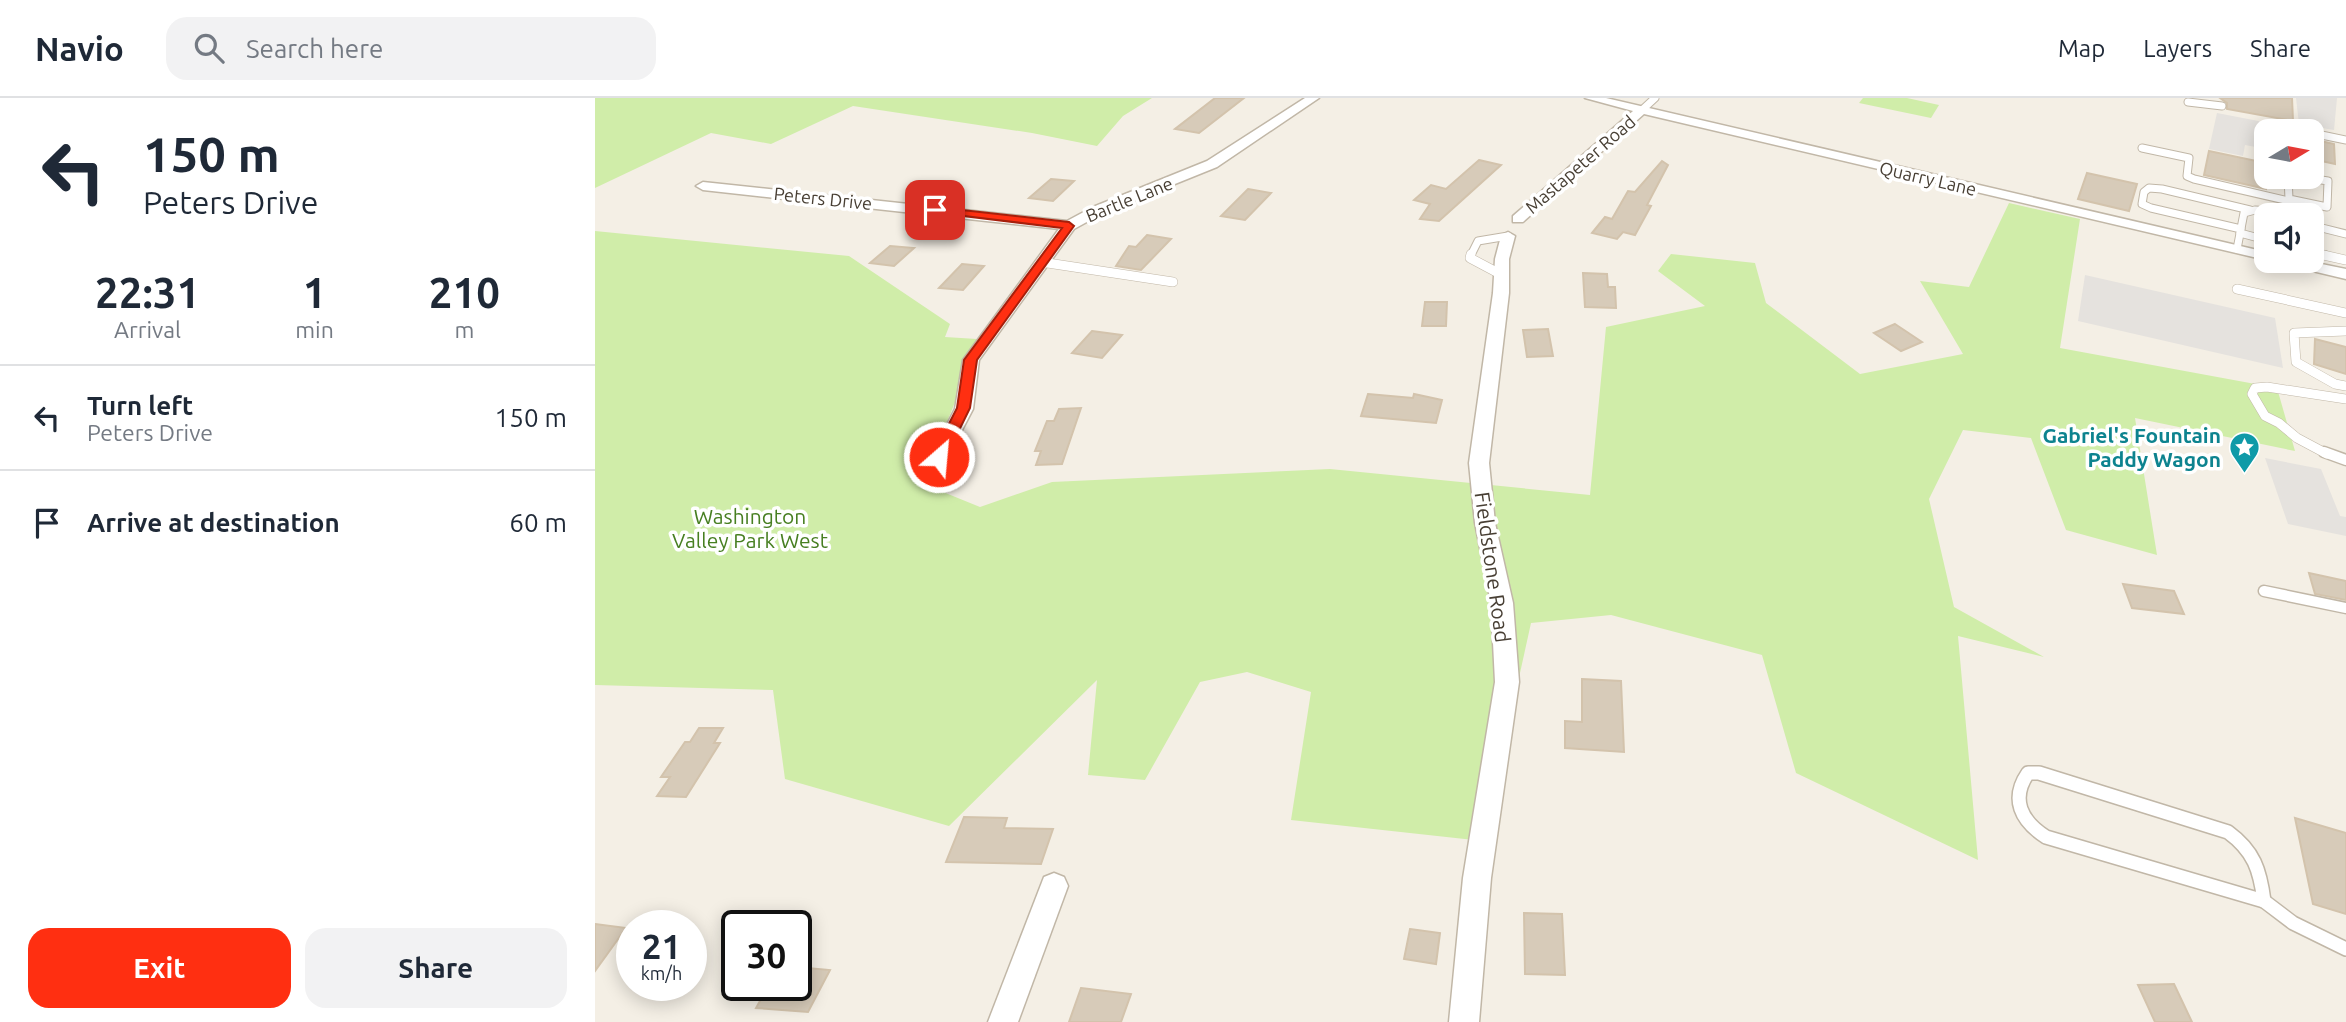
<!DOCTYPE html>
<style>
body{margin:0;font-family:Ubuntu,sans-serif;background:#f2f2f3;color:#1f2937;height:100vh;display:flex;flex-direction:column;font-size:26px;white-space:nowrap}
*{box-sizing:border-box;margin:0}
p{font-size:23px;color:#747a83}
.icon{flex:none;width:38px;height:38px;fill:none;stroke:currentColor;stroke-width:2;stroke-linecap:round;stroke-linejoin:round}
.map{position:relative;flex:1;overflow:hidden}
.sheet{display:flex;flex-direction:column;background:#fff;width:595px}
.sheet>*{flex:none}
.hud{background:#fff;color:#1f2937;overflow:hidden}
.needle{width:46px;rotate:80deg}
.buttons{position:absolute;left:1659px;top:21px;display:grid;gap:14px}
.buttons a{display:grid;place-items:center;width:70px;height:70px;border-radius:14px;background:#fff;box-shadow:0 4px 18px #0003;font-size:35px}
.speed{position:absolute;left:21px;top:812px;display:flex;gap:14px;font-size:35px;font-weight:700;text-align:center}
.speed>*{display:grid;place-content:center;width:91px;height:91px;border-radius:50%;background:#fff;box-shadow:0 4px 18px #0003;line-height:1}
.speed small{font-size:18px;font-weight:400}
.speed .limit{border:4px solid #111;border-radius:10px;background:#fff;color:#111}
.pin{position:absolute;display:grid;place-items:center;width:60px;height:60px;color:#fff;margin:-30px;border-radius:14px;box-shadow:0 4px 10px #0006}
.me{position:absolute;width:77px;margin:-38px;rotate:27deg;stroke-linejoin:round;filter:drop-shadow(0 0 5px #0008)}
.turn{display:flex;align-items:center;gap:24px;height:147px;padding:0 28px;font-size:32px}
.turn .icon{width:91px;height:91px;stroke-width:2.5}
.turn b{display:block;font-size:49px;line-height:60px}
.eta{display:flex;justify-content:space-evenly;align-items:center;height:119px;text-align:center}
.eta b{font-size:42px;font-weight:700;line-height:49px}
.cta{display:flex;gap:14px;margin-top:auto;padding:14px 28px}
.cta a{flex:1;height:80px;border-radius:21px;background:#ff2f11;color:#fff;font-size:28px;font-weight:700;line-height:80px;text-align:center}
.cta a+a{background:#f2f2f3;color:#1f2937}
ul{padding:0;list-style:none}
li{display:flex;align-items:center;gap:21px;height:105px;padding:0 28px;border-top:2px solid #e0e1e3}
li div{flex:1}
li b{display:block;font-size:26px}
li em{font-style:normal}
header{display:flex;align-items:center;gap:42px;box-sizing:border-box;height:98px;padding:0 35px;background:#fff;border-bottom:2px solid #e0e1e3}
header strong{font-size:33px}
nav{display:flex;gap:38px;margin-inline-start:auto;font-size:24px}
.search{width:490px;height:63px;background:#f2f2f3;display:flex;align-items:center;gap:18px;box-sizing:border-box;padding:0 24px;border-radius:21px;color:#747a83;font-size:26px}
main{display:flex;flex:1;min-height:0}
.map>svg:first-child{display:block}
</style>
<header>
<strong>Navio</strong>
<div class="search"><svg class="icon" aria-label="search" viewBox="0 0 24 24"><circle cx="10" cy="10" r="6"/><path d="M15 15l6 6"/></svg>Search here</div>
<nav><a>Map</a><a>Layers</a><a>Share</a></nav>
</header>
<main>
<section class="sheet">
<div class="hud">
<div class="turn"><svg class="icon" aria-label="left" viewBox="0 0 24 24"><path d="M17 20v-9H6M10 6l-5 5 5 5"/></svg><div><b>150 m</b>Peters Drive</div></div>
</div>
<div class="eta">
<div><b>22:31</b><p>Arrival</p></div>
<div><b>1</b><p>min</p></div>
<div><b>210</b><p>m</p></div>
</div>
<ul>
<li><svg class="icon" aria-label="left" viewBox="0 0 24 24"><path d="M17 20v-9H6M10 6l-5 5 5 5"/></svg><div><b>Turn left</b><p>Peters Drive</p></div><em>150 m</em></li>
<li><svg class="icon" aria-label="arrive" viewBox="0 0 24 24"><path d="M6 21V4h12l-3 4 3 4H6"/></svg><div><b>Arrive at destination</b></div><em>60 m</em></li>
</ul>
<div class="cta"><a>Exit</a><a>Share</a></div>
</section>
<div class="map">
<svg width="1751" height="924" viewBox="0 0 1751 924">
<rect width="100%" height="100%" fill="#f4efe5"/>
<g fill="#d0eda9">
<path d="M 0,0 L 557,0 L 528,18 L 502,48 L 437,35 L 258,8 L 176,46 L 116,35 L 0,90 Z"/>
<path d="M 1268,0 L 1312,0 L 1344,7 L 1336,20 L 1264,5 Z"/>
<path d="M 1414,105 L 1485,121 L 1465,250 L 1682,290 L 1700,353 L 1540,320 L 1562,457 L 1471,432 L 1436,340 L 1368,332 L 1334,401 L 1359,509 L 1449,559 L 1363,538 L 1383,762 L 1201,675 L 1167,557 L 1016,517 L 936,525 L 888,743 L 696,722 L 716,594 L 652,574 L 605,584 L 550,682 L 493,677 L 502,582 L 354,728 L 190,681 L 178,592 L 0,587 L 0,133 L 254,158 L 355,226 L 350,239 L 382,241 C 366,291 349,339 321,383 L 385,409 L 457,384 L 735,371 L 995,397 L 1011,229 L 1110,208 L 1063,173 L 1076,156 L 1160,165 L 1171,205 L 1265,276 L 1368,256 L 1325,183 L 1374,189 Z"/>
</g>
<g fill="#e5e2de">
<path d="M 1701,0 L 1742,0 L 1739,32 L 1704,26 Z"/>
<path d="M 1622,15 L 1684,27 L 1683,33 L 1671,33 L 1671,51 L 1650,47 L 1648,58 L 1614,51 Z"/>
<path d="M 1490,177 L 1680,220 L 1688,270 L 1483,223 Z"/>
<path d="M 1670,360 L 1726,371 L 1745,418 L 1751,419 L 1751,438 L 1693,426 Z"/>
</g>
<g fill="#d7cbb9" stroke="#d3c3ac" stroke-width="2">
<path d="M 620,0 L 649,0 L 604,35 L 580,31 Z"/>
<path d="M 1625,0 L 1697,0 L 1698,23 L 1632,11 L 1632,5 Z"/>
<path d="M 1717,41 L 1739,46 L 1740,66 L 1717,61 Z"/>
<path d="M 1614,53 L 1671,65 L 1671,91 L 1609,77 Z"/>
<path d="M 884,62 L 906,67 L 844,123 L 825,121 L 835,106 L 819,102 L 836,87 L 851,91 Z"/>
<path d="M 1067,63 L 1073,67 L 1052,107 L 1056,108 L 1040,137 L 1028,134 L 1022,141 L 997,135 L 1010,119 L 1017,121 L 1033,93 L 1040,94 Z"/>
<path d="M 1492,75 L 1542,86 L 1534,113 L 1483,101 Z"/>
<path d="M 456,81 L 479,83 L 458,103 L 434,100 Z"/>
<path d="M 653,91 L 676,95 L 650,122 L 626,118 Z"/>
<path d="M 552,137 L 576,141 L 546,172 L 521,168 L 534,148 L 541,149 Z"/>
<path d="M 295,148 L 319,150 L 299,168 L 275,165 Z"/>
<path d="M 367,166 L 389,168 L 368,192 L 344,190 Z"/>
<path d="M 988,175 L 1012,176 L 1013,189 L 1020,189 L 1021,210 L 990,209 Z"/>
<path d="M 830,204 L 852,204 L 851,228 L 827,228 Z"/>
<path d="M 1300,226 L 1327,244 L 1306,253 L 1279,235 Z"/>
<path d="M 953,231 L 958,258 L 932,259 L 928,232 Z"/>
<path d="M 497,233 L 527,237 L 507,260 L 477,255 Z"/>
<path d="M 1720,241 L 1751,249 L 1751,276 L 1719,266 Z"/>
<path d="M 773,296 L 818,300 L 819,296 L 847,302 L 841,325 L 766,318 Z"/>
<path d="M 486,310 L 467,366 L 441,367 L 446,353 L 440,353 L 452,323 L 459,323 L 464,311 Z"/>
<path d="M 1714,475 L 1751,483 L 1751,502 L 1720,496 Z"/>
<path d="M 1528,486 L 1579,493 L 1589,516 L 1537,510 Z"/>
<path d="M 987,581 L 1026,583 L 1029,654 L 970,650 L 970,623 L 987,624 Z"/>
<path d="M 104,630 L 128,630 L 119,645 L 125,645 L 91,699 L 62,698 L 75,679 L 66,679 L 90,644 L 95,644 Z"/>
<path d="M 369,719 L 412,720 L 409,730 L 458,731 L 446,766 L 351,764 Z"/>
<path d="M 1700,720 L 1751,735 L 1751,816 L 1718,806 Z"/>
<path d="M 929,815 L 967,816 L 970,877 L 930,876 Z"/>
<path d="M 0,826 L 31,830 L 0,873 Z"/>
<path d="M 815,831 L 845,835 L 841,866 L 809,861 Z"/>
<path d="M 201,869 L 235,872 L 213,914 L 161,910 L 174,887 L 201,887 Z"/>
<path d="M 1579,886 L 1597,924 L 1560,924 L 1543,887 Z"/>
<path d="M 486,890 L 536,896 L 526,924 L 474,924 Z"/>
</g>
<g fill="none" stroke-linecap="round" stroke-linejoin="round">
<defs>
<g id="service-far3">
<path d="M 1593,4 L 1627,8"/>
<path d="M 1047,12 L 1060,0"/>
<path d="M 1674,27 L 1707,33"/>
<path d="M 1717,35 L 1751,42"/>
<path d="M 1547,50 L 1594,60 L 1592,78 L 1599,81 L 1694,103"/>
<path d="M 1693,79 L 1694,101 L 1732,109 L 1733,83 L 1707,79"/>
<path d="M 1727,130 L 1751,136"/>
<path d="M 1646,131 L 1556,110 L 1547,106 L 1549,94 L 1554,90 L 1567,91 L 1655,112"/>
<path d="M 1645,135 L 1671,142"/>
<path d="M 1642,151 L 1649,115 L 1660,112 L 1699,114 L 1694,101"/>
<path d="M 1717,154 L 1731,157"/>
<path d="M 876,157 L 883,143 L 913,138"/>
</g>
<g id="service-far2">
<path d="M 876,156 L 875,160 L 907,177"/>
<path d="M 1724,156 L 1751,162"/>
<path d="M 446,164 L 578,184"/>
<path d="M 1642,191 L 1751,215"/>
<path d="M 1751,233 L 1699,235 L 1701,264 L 1740,286 L 1751,288"/>
<path d="M 1732,356 L 1702,340 L 1684,325 L 1670,318 L 1657,296 L 1660,290 L 1672,289 L 1751,301"/>
</g>
<g id="service-far1">
<path d="M 1729,354 L 1751,362"/>
<path d="M 1669,493 L 1751,510"/>
</g>
<g id="service">
<path d="M 1433,675 L 1444,675 L 1633,734 C 1659,753 1665,772 1669,803 L 1451,739 C 1426,723 1415,701 1433,675 Z"/>
<path d="M 1669,803 L 1698,825 L 1751,851"/>
</g>
<g id="minor">
<path d="M 710,0 L 724,0 L 622,69 L 508,115 L 479,131 L 384,262 L 378,311 L 353,359 L 351,363 L 337,363 L 335,359 L 360,311 L 368,262 L 464,131 L 108,92 L 101,88 L 108,84 L 472,123 L 498,109 L 612,63 Z"/>
<path d="M 990,0 L 1011,0 L 1671,154 L 1671,162 L 1049,16 L 928,124 L 918,124 L 918,118 L 1038,13 Z"/>
<path d="M 913,134 L 920,138 L 914,161 L 914,195 L 894,365 L 900,425 L 918,505 L 924,584 L 896,780 L 884,924 L 854,924 L 868,780 L 900,584 L 896,505 L 880,425 L 874,365 L 898,195 L 900,161 L 906,138 Z"/>
<path d="M 1685,163 L 1712,163 L 1751,171 L 1751,181 L 1688,166 Z"/>
<path d="M 459,775 L 469,779 L 473,788 L 423,924 L 393,924 L 449,779 Z"/>
</g>
</defs>
<use href="#service-far3" stroke="#c1b7a7" stroke-width="9"/>
<use href="#service-far2" stroke="#c1b7a7" stroke-width="10"/>
<use href="#service-far1" stroke="#c1b7a7" stroke-width="13"/>
<use href="#service" stroke="#c1b7a7" stroke-width="16"/>
<use href="#minor" stroke="#c1b7a7" stroke-width="3"/>
<use href="#service-far3" stroke="#fff" stroke-width="7"/>
<use href="#service-far2" stroke="#fff" stroke-width="9"/>
<use href="#service-far1" stroke="#fff" stroke-width="10"/>
<use href="#service" stroke="#fff" stroke-width="13"/>
<use href="#minor" fill="#fff" fill-rule="evenodd"/>
</g>
<path fill="#ff2f11" stroke="#a61f0b" stroke-width="2" d="M 340,109 L 474,124 L 479,128 L 382,262 L 375,310 L 351,359 L 344,364 L 337,359 L 362,310 L 369,262 L 467,130 L 336,114 L 336,110 Z"/>
<defs>
<symbol id="sight-pin" viewBox="-11 -11 22 30"><path d="M0 17L-7.5 6A9.5 9.5 0 1 1 7.5 6Z" fill="#0f9aa8" stroke="#fff"/><path d="M0-6L1.8-2.2L6-1.7L2.9 1.2L3.7 5.4L0 3.3L-3.7 5.4L-2.9 1.2L-6-1.7L-1.8-2.2Z" fill="#fff"/></symbol>
</defs>
<g fill-rule="evenodd">
<use href="#sight-pin" x="1632" y="332" width="35" height="47"/>
</g>
<g text-anchor="middle" dominant-baseline="central" stroke-width="7" stroke-linejoin="round" paint-order="stroke">
<g font-size="18" fill="#483f34" stroke="#fff">
<text transform="translate(985 66) rotate(-41)">Mastapeter Road</text>
<text transform="translate(1333 80) rotate(13)">Quarry Lane</text>
<text transform="translate(228 100) rotate(6)">Peters Drive</text>
<text transform="translate(534 101) rotate(-22)">Bartle Lane</text>
</g>
<g font-size="21" font-weight="bold" fill="#0d838f" stroke="#fff" text-anchor="end">
<text x="1626" y="337">Gabriel's Fountain<tspan x="1626" dy="24">Paddy Wagon</tspan></text>
</g>
<g font-size="21" fill="#477f21" stroke="#fff">
<text x="155" y="418">Washington<tspan x="155" dy="24">Valley Park West</tspan></text>
</g>
<g font-size="21" fill="#483f34" stroke="#fff">
<text transform="translate(898 469) rotate(82)">Fieldstone Road</text>
</g>
</g>
</svg>
<div class="buttons">
<a><svg class="needle" viewBox="-14 -14 28 28"><path d="M0-13l5 13h-10z" fill="#e53935"/><path d="M0 13l5-13h-10z" fill="#747a83"/></svg></a>
<a><svg class="icon" aria-label="sound" viewBox="0 0 24 24"><path d="M4 9h4l5-4v14l-5-4H4zM17 9q2 3 0 6"/></svg></a>
</div>
<div class="speed"><div>21<small>km/h</small></div><div class="limit">30</div></div>
<div class="pin" style="left:340px;top:112px;background:#d93025"><svg class="icon" aria-label="arrive" viewBox="0 0 24 24"><path d="M6 21V4h12l-3 4 3 4H6"/></svg></div>
<svg class="me" style="left:344px;top:359px" viewBox="-20 -20 40 40"><circle r="17" fill="#ff2f11" stroke="#fff" stroke-width="3"/><path d="M0-11L8 9 0 5-8 9z" fill="#fff"/></svg>
</div>
</main>
